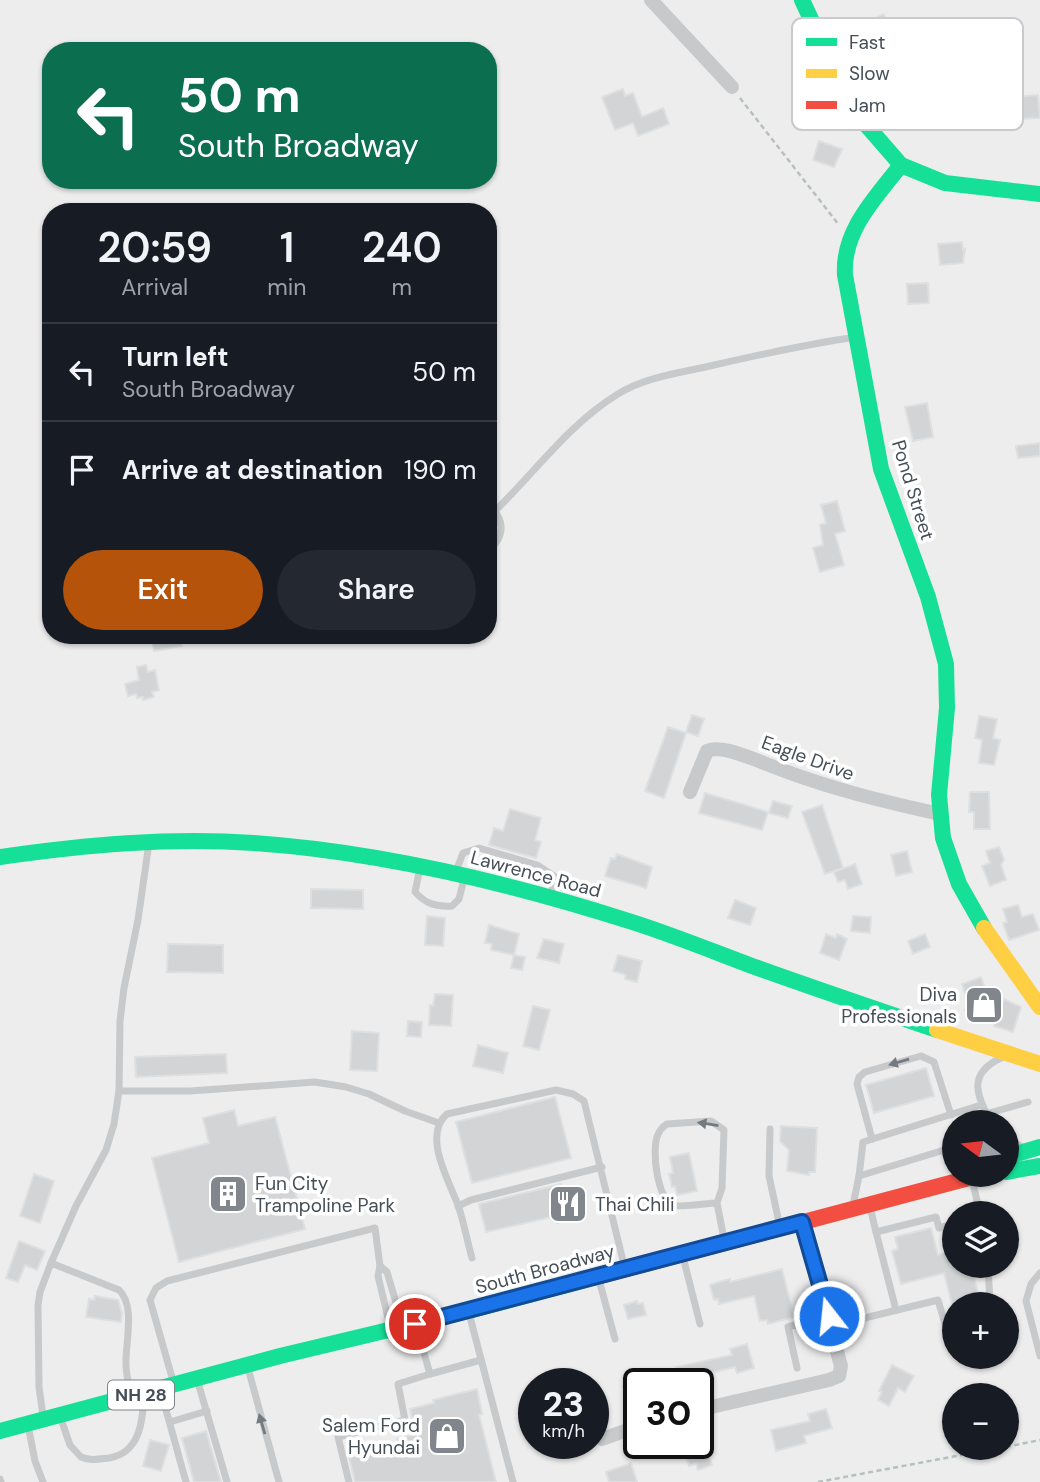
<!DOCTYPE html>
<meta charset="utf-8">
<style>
body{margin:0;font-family:"DM Sans",sans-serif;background:#242831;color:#f1f3f6;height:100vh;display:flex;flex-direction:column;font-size:26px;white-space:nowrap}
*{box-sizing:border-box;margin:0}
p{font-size:23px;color:#9ea1a6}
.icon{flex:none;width:38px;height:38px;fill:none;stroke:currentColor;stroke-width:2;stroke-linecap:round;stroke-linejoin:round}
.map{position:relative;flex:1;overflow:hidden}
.sheet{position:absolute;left:42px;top:203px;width:455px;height:441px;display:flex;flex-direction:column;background:#171b24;border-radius:28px;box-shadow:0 2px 5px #0004}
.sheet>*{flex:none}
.top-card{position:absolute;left:42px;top:42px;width:455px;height:147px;border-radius:28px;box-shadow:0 2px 5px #0004;background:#0b6e4f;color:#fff;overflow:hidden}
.needle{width:46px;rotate:285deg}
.fabs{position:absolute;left:942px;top:1110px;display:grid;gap:14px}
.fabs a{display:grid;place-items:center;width:77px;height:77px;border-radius:50%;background:#171b24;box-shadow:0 2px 5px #0004;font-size:35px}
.speed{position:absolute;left:518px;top:1368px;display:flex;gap:14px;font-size:35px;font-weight:700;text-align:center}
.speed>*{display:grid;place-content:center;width:91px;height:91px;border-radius:50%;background:#171b24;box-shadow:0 2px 5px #0004;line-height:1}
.speed small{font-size:18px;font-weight:400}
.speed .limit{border:4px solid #111;border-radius:10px;background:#fff;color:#111}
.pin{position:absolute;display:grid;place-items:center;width:60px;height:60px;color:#fff;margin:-30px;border:4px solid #fff;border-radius:50%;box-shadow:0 2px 7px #0007}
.me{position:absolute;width:77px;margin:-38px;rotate:344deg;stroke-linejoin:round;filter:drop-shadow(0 0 5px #0008)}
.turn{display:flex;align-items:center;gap:24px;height:147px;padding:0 21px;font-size:32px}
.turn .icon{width:91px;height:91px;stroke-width:2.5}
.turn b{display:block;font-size:49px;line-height:60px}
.eta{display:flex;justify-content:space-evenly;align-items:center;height:119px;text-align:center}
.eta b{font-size:42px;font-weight:600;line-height:49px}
.primary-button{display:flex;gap:14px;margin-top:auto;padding:14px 21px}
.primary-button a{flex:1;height:80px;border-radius:42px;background:#b45309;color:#fff;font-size:28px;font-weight:600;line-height:80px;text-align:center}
.primary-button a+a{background:#242831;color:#f1f3f6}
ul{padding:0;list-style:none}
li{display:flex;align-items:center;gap:21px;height:98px;padding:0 21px;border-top:2px solid #363941}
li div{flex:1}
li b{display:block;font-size:26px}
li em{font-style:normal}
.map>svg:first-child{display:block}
</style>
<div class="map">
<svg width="1040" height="1482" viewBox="0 0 1040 1482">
<rect width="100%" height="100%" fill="#ededed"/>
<g fill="#d3d4d6" stroke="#dedfe0" stroke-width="2">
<path d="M 883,14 L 890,26 L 885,29 L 899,54 L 876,68 L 854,31 Z"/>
<path d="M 623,89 L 625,96 L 633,93 L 642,117 L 663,108 L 669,124 L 638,136 L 633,123 L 615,130 L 602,97 Z"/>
<path d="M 1038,95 L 1040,118 L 1015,119 L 1013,97 Z"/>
<path d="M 819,141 L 842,149 L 834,167 L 813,160 Z"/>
<path d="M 962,242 L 963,250 L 965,249 L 963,263 L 940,265 L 938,244 Z"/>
<path d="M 928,283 L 929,303 L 908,304 L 907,284 Z"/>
<path d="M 927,403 L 933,437 L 913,441 L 905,407 Z"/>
<path d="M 1040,443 L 1040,456 L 1018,458 L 1016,446 Z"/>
<path d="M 837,501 L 845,531 L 835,534 L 844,565 L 820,572 L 813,548 L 823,545 L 820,525 L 826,523 L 821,505 Z"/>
<path d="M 151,635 L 180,635 L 182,646 L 154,651 Z"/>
<path d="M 146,665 L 148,672 L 155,670 L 159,690 L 152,692 L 154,697 L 143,700 L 143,697 L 137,698 L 136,694 L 128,696 L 125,684 L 139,680 L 137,667 Z"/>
<path d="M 692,715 L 704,719 L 698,736 L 686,732 Z"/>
<path d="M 979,716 L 997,719 L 993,738 L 1000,740 L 994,765 L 979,763 L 982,740 L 975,738 Z"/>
<path d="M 668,727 L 686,733 L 664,798 L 645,791 Z"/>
<path d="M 970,792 L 989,792 L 990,829 L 974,829 L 974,812 L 969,812 Z"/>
<path d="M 705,793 L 768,812 L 762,830 L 699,813 Z"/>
<path d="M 773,801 L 792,806 L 788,818 L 769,813 Z"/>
<path d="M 822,805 L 843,868 L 825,874 L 802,812 Z"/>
<path d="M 510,809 L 541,818 L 535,840 L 541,842 L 536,858 L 489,845 L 494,828 L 503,831 Z"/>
<path d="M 999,847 L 1004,860 L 1001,865 L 1006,880 L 990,886 L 982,866 L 990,863 L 986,851 Z"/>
<path d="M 907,851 L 912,872 L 896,876 L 891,855 Z"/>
<path d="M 617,854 L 652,867 L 646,888 L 605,876 L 611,858 L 615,859 Z"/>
<path d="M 855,864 L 862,884 L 848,889 L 845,880 L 838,882 L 834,872 Z"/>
<path d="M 311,889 L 363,890 L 363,909 L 311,908 Z"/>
<path d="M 735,900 L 756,908 L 750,925 L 728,918 Z"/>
<path d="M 1018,905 L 1022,917 L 1033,914 L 1039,930 L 1009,940 L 1003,923 L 1007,922 L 1003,909 Z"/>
<path d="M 427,916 L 445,918 L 443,946 L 425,945 Z"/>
<path d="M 853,916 L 871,917 L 870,933 L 851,931 Z"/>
<path d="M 489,925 L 519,934 L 514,955 L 525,957 L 522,970 L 511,968 L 514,955 L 491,950 L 492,944 L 485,943 Z"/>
<path d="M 826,934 L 836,938 L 837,934 L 847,939 L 839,960 L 820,953 Z"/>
<path d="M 925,934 L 930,947 L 913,954 L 908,941 Z"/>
<path d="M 544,939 L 564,944 L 559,963 L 537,958 Z"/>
<path d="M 168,944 L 223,945 L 223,973 L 167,972 Z"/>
<path d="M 618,955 L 642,961 L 637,982 L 625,979 L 626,975 L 613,971 Z"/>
<path d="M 981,977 L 996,1020 L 1004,999 L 1021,1007 L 1013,1032 L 994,1026 L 996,1020 L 965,1010 L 968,1002 L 962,984 Z"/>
<path d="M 435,994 L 453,995 L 451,1026 L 429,1025 L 430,1005 L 433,1006 Z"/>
<path d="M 533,1006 L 550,1010 L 539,1050 L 523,1046 Z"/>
<path d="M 408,1021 L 422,1022 L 421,1037 L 407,1036 Z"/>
<path d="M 352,1031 L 379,1033 L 377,1071 L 350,1070 Z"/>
<path d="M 478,1045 L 508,1053 L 503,1073 L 473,1066 Z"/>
<path d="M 226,1054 L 227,1073 L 136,1077 L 135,1057 Z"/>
<path d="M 926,1068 L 934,1096 L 874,1113 L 866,1085 Z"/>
<path d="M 555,1097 L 571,1158 L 472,1183 L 456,1122 Z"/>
<path d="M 234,1110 L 238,1126 L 275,1117 L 305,1229 L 179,1262 L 152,1158 L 209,1143 L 203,1118 Z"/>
<path d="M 781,1126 L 817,1128 L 815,1172 L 809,1172 L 809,1175 L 787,1171 L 789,1150 L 780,1141 Z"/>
<path d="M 689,1153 L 697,1191 L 677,1195 L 675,1186 L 672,1187 L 669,1174 L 673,1173 L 670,1157 Z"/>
<path d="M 34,1174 L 54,1181 L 40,1223 L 20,1216 Z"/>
<path d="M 561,1184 L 563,1192 L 580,1189 L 586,1216 L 557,1223 L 556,1216 L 486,1232 L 479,1204 Z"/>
<path d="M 931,1228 L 938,1255 L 954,1250 L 954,1265 L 971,1265 L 981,1304 L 952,1304 L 944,1273 L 901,1284 L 892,1251 L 898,1249 L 895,1237 Z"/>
<path d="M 19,1241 L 45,1251 L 37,1270 L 25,1265 L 18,1282 L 6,1278 Z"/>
<path d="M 782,1269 L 794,1317 L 768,1324 L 767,1320 L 760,1321 L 754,1296 L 719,1304 L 718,1299 L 714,1300 L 710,1285 L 718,1282 L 730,1279 L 730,1282 Z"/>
<path d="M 95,1296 L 118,1300 L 122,1313 L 121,1322 L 86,1317 L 89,1299 L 94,1300 Z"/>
<path d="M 637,1301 L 638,1304 L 643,1303 L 646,1315 L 628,1319 L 624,1305 Z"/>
<path d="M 747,1344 L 754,1368 L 737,1373 L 735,1367 L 698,1376 L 699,1382 L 691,1384 L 649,1384 L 648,1381 L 677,1373 L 676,1367 L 732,1355 L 730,1349 Z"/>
<path d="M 892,1365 L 914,1376 L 905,1392 L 898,1388 L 889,1406 L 878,1400 L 882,1392 L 879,1391 Z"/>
<path d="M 639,1381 L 639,1399 L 628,1403 L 623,1386 Z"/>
<path d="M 477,1389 L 482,1414 L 479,1415 L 496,1482 L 355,1482 L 349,1457 L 399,1445 L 397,1439 L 416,1434 L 410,1409 L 434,1403 L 433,1400 Z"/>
<path d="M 826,1409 L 832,1428 L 804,1436 L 806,1443 L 776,1451 L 771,1430 L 810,1421 L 808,1414 Z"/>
<path d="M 206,1431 L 221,1482 L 194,1482 L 182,1438 Z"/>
<path d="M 150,1440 L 169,1445 L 161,1471 L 143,1466 Z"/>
<path d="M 685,1444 L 705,1444 L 712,1465 L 698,1470 L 696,1464 L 689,1466 L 684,1450 L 686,1449 Z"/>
<path d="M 631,1463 L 637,1482 L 609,1482 L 606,1472 Z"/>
</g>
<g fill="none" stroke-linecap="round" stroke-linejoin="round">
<g stroke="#b6c0bd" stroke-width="2.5" stroke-dasharray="5 3.5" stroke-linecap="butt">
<path d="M 740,98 L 839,225"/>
<path d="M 799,1302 L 802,1313"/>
<path d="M 1006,1447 L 1040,1440"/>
<path d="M 818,1482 L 1004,1447"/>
</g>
<g stroke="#c7c9cb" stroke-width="7">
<path d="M 488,506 C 506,518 505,538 488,550"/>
<path d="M 495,511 C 535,472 570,423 618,394 C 645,377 679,373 710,366 C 758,355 807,344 856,337"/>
<path d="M 420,868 L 415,892 C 426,904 436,907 452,906 L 459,899 L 464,879"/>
<path d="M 455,874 L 463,853 L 479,848 L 537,865 L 554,876 L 551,895"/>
<path d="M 119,1091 L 190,1091 L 315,1082 L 346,1087 L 369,1094 L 405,1111 L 439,1123"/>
<path d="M 986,1114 L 1028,1102"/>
<path d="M 991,1122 C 976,1094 967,1073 1003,1057"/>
<path d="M 770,1129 L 769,1176 L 780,1227"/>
<path d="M 872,1139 L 857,1084 L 859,1077 L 865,1072 L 921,1056 L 934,1062 L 951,1115"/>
<path d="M 1006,1139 L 1022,1147"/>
<path d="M 859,1176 L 863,1142 L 981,1105"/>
<path d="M 972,1180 L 980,1213"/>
<path d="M 717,1203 C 707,1203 679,1208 673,1205 C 657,1198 652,1152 657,1137 C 659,1131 662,1127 667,1124 L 711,1121 L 724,1130 L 722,1188 L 717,1203 L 724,1239"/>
<path d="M 853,1205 L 859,1176 L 954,1147"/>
<path d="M 458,1206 L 471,1200 L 602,1167"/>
<path d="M 870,1207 L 876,1232 L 936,1217 L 939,1228 L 954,1224"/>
<path d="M 876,1232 L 896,1310"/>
<path d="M 683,1257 L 700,1324"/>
<path d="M 472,1258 C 467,1241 464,1222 458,1205 C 449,1181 422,1135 447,1114 L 556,1090 L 573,1094 L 584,1101 L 625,1269"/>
<path d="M 51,1263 L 76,1206 L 106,1150 L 114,1124 L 119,1091 L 120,1021 L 124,988 L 138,920 L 149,843"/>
<path d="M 988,1265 L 990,1304"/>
<path d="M 380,1266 L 387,1272 L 402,1323"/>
<path d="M 1040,1273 L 1031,1284 L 1026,1301 L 1040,1356"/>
<path d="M 599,1280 L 615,1339"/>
<path d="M 469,1313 L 513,1482"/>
<path d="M 416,1325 L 430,1374 L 481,1360"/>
<path d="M 832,1326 L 938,1300 L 948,1334 L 954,1342"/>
<path d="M 248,1368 L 279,1482"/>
<path d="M 797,1368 L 788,1327 L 829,1316"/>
<path d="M 197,1379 L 227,1482"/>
<path d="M 173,1381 L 150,1300 L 156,1288 L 167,1281 L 375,1228 L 380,1266 L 378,1276 L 390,1326"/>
<path d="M 161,1392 L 186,1482"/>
<path d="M 43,1416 L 39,1387 L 38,1305 L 40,1292 L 51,1263 L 119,1290 C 136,1306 125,1343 126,1365 C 126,1374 129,1384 130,1393"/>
<path d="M 60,1416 L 70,1445 L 81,1457 C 91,1461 99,1459 109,1458 C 140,1453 143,1421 144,1394"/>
<path d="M 170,1422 L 207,1411"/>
<path d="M 28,1425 L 35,1461 L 43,1482"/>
<path d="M 0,1479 L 1,1482"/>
<path d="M 349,1482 L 338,1437 L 405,1420 L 398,1384 L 430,1374"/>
</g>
<g stroke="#c7c9cb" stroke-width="14">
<path d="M 651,0 L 732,87"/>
<path d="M 690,792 L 707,751 C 721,745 745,756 759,761 C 820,786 876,800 940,814"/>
<path d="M 698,1410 L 829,1380 L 839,1376 L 841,1366 L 802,1222"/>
<path d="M 602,1439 L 639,1426"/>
</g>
<g stroke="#16e098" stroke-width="16">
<path d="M 802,0 L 838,77 L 861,119 L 901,165 L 945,183 L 1040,194"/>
<path d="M 901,165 C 876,197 842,231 845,275 L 881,469 L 928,597 L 946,664 L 947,708 L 939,795 L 943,838 L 959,884 L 984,928"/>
<path d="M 0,857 C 84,845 169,837 254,843 C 382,852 510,883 632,922 C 673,935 712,951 752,966 C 813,988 875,1009 937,1030"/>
<path d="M 1006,1157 L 1040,1147"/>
<path d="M 1006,1172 L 1040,1166"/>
<path d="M 0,1431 L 280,1356 L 468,1311 L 600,1276"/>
</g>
<g stroke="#ffcf43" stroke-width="16">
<path d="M 984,928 L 1040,1007"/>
<path d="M 937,1030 L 1040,1064"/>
</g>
<path stroke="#f24e42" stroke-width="16" d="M 600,1276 L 984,1174"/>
</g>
<defs><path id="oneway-solid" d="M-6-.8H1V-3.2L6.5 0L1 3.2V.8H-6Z" transform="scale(1.75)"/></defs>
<g fill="#737a80">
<use href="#oneway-solid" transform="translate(899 1062) rotate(164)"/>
<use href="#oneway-solid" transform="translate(708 1124) rotate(-171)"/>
<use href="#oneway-solid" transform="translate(262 1424) rotate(-106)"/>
</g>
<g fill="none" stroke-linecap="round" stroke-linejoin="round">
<defs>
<path id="route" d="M 415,1324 L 802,1222 L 829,1316"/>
</defs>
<use href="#route" stroke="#114b97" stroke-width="18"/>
<use href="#route" stroke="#1a73e8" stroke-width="12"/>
</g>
<defs>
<symbol id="shop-square" viewBox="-11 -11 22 22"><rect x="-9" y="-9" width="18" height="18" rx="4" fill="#80868c" stroke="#fff"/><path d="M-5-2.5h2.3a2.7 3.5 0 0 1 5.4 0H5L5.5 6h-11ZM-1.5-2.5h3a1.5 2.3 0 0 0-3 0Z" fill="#fff"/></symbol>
<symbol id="building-square" viewBox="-11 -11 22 22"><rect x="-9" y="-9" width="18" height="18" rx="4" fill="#80868c" stroke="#fff"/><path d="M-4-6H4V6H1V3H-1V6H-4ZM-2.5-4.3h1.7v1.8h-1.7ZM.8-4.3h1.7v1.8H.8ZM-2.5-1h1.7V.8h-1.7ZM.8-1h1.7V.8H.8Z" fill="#fff"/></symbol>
<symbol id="restaurant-square" viewBox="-11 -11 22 22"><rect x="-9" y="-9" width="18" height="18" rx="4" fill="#80868c" stroke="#fff"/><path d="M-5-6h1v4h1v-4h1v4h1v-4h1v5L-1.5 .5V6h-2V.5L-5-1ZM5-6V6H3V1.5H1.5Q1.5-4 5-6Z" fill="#fff"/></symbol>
</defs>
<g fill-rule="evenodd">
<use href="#shop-square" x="962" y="983" width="44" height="44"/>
<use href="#building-square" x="206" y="1172" width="44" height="44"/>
<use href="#restaurant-square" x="546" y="1182" width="44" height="44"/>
<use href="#shop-square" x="425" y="1414" width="44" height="44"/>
</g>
<g text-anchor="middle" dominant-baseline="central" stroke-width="7" stroke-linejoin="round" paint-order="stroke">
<rect fill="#fff" stroke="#7e8489" stroke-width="2" x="108" y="1380.5" width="66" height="29" rx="5"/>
<g font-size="18" font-weight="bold" fill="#464f57">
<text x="141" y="1395">NH 28</text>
</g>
<g font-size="19" fill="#464f57" stroke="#fff">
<text transform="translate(913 490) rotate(73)">Pond Street</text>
<text transform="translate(808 758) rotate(20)">Eagle Drive</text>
<text transform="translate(536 874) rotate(15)">Lawrence Road</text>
<text transform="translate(545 1269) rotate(-15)">South Broadway</text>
</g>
<g font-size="19" fill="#464f57" stroke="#fff" text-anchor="end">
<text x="957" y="994">Diva<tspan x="957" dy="22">Professionals</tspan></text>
<text x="255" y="1183" text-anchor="start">Fun City<tspan x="255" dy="22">Trampoline Park</tspan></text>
<text x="595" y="1204" text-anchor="start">Thai Chili</text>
<text x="420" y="1425">Salem Ford<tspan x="420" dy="22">Hyundai</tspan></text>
</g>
</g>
<rect x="792" y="18" width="231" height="112" rx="10" fill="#fff" stroke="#c8cacd" stroke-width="2"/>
<rect x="806" y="38" width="31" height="8" fill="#16e098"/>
<rect x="806" y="69" width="31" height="9" fill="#ffcf43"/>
<rect x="806" y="101" width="31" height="8" fill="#f24e42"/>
<g font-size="19" fill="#464f57">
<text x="849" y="49">Fast</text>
<text x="849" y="80">Slow</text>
<text x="849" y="112">Jam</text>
</g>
</svg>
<div class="fabs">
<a><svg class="needle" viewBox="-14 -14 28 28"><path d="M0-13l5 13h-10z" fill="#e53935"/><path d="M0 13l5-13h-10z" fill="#9ea1a6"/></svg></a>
<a><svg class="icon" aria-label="layers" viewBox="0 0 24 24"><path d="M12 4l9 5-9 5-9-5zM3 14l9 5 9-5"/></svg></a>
<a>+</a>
<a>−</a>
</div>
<div class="speed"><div>23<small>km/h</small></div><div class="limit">30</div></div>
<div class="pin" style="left:415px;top:1324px;background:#d93025"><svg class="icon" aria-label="arrive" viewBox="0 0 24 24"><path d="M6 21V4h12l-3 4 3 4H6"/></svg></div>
<svg class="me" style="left:829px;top:1316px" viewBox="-20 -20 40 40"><circle r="17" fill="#1a73e8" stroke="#fff" stroke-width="3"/><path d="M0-11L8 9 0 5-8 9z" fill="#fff"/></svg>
<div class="top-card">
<div class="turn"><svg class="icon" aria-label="left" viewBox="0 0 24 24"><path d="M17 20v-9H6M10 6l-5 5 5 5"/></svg><div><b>50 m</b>South Broadway</div></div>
</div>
<section class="sheet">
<div class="eta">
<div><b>20:59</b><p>Arrival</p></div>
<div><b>1</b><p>min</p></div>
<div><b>240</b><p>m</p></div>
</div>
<ul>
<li><svg class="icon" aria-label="left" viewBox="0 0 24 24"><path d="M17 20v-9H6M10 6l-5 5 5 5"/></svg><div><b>Turn left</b><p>South Broadway</p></div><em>50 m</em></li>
<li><svg class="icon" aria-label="arrive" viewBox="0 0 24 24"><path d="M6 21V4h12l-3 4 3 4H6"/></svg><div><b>Arrive at destination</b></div><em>190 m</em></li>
</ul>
<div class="primary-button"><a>Exit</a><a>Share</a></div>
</section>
</div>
